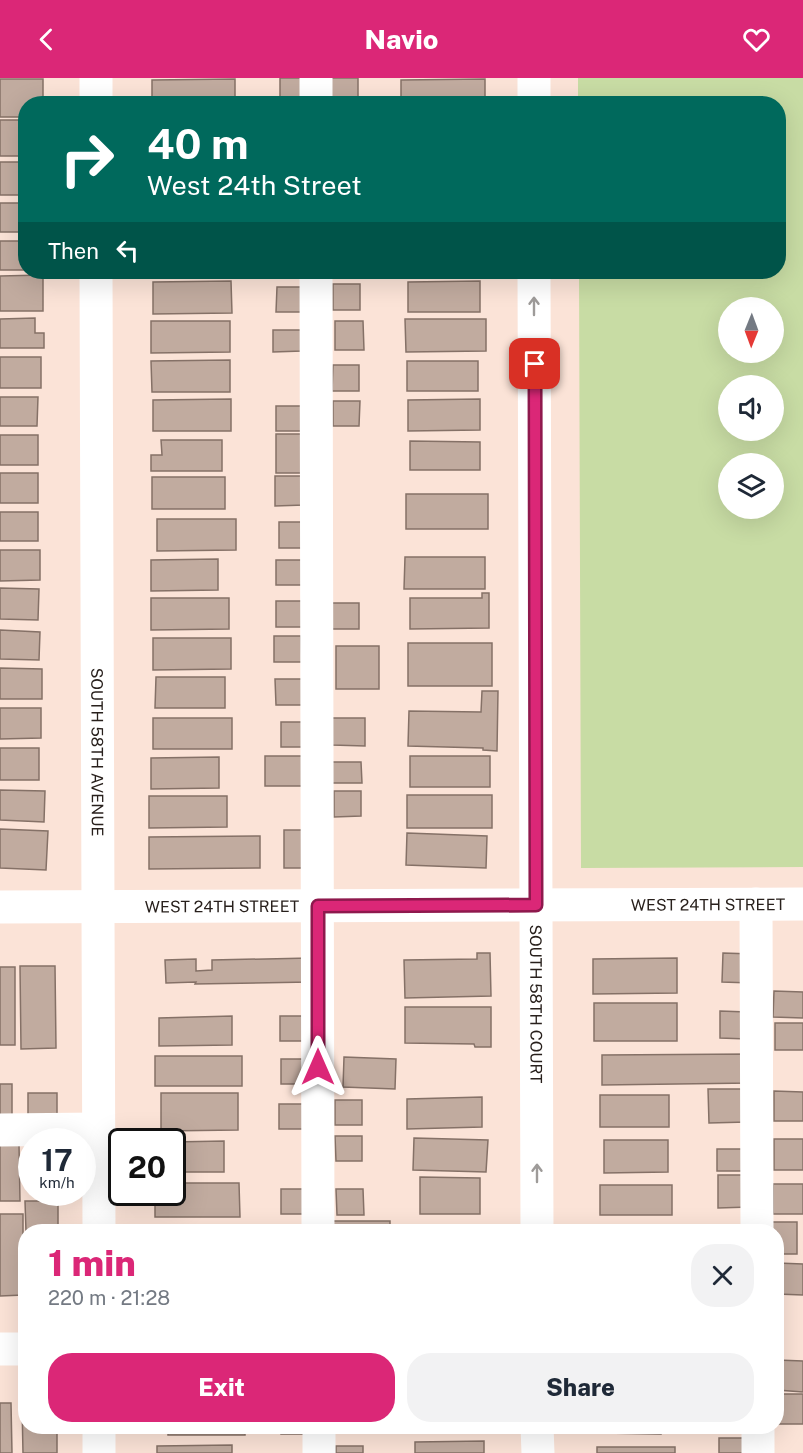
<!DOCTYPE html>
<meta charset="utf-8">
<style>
body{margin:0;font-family:"Public Sans",sans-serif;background:#f2f2f3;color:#1f2937;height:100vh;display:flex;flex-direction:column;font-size:22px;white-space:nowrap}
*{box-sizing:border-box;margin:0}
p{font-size:20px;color:#747a83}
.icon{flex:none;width:33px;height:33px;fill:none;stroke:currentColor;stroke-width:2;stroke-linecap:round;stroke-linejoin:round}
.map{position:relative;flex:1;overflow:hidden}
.details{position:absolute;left:18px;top:1146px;width:766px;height:210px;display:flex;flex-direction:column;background:#fff;border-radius:24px;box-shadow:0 6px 24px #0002}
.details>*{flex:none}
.hud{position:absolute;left:18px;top:18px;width:768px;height:183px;border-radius:24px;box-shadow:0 6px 24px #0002;background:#00695c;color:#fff;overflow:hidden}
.needle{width:39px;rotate:181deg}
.buttons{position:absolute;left:718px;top:219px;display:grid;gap:12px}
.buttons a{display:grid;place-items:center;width:66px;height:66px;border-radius:50%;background:#fff;box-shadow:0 6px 24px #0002;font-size:30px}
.speed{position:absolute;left:18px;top:1050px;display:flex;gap:12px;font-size:30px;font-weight:700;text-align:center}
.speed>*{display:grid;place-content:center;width:78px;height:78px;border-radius:50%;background:#fff;box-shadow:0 6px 24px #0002;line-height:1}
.speed small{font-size:15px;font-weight:400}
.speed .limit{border:3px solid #111;border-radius:9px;background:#fff;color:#111}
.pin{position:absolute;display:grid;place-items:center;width:51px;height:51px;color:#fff;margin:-26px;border-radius:12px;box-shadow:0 3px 9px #0006}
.me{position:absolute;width:66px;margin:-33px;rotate:0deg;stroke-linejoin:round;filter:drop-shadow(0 0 4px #0008)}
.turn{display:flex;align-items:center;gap:21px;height:126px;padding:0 30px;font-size:27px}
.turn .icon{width:78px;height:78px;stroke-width:2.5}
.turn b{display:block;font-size:42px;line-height:51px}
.then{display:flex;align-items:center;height:57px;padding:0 30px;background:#0003;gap:12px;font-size:22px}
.round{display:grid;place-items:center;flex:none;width:63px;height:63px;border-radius:24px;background:#f2f2f3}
.head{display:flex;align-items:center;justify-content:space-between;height:102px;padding:0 30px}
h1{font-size:36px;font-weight:800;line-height:45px;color:#db2777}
.primary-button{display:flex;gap:12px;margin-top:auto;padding:12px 30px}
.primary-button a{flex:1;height:69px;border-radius:24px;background:#db2777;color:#fff;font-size:24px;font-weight:800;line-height:69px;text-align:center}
.primary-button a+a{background:#f2f2f3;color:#1f2937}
header{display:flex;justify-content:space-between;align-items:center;height:78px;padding:0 30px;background:#db2777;color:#fff;font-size:27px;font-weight:800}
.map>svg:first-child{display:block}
</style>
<header><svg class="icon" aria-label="back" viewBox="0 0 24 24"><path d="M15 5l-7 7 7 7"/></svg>Navio<svg class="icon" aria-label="heart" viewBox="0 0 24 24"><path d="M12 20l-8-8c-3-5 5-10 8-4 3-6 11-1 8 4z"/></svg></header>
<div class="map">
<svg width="803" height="1375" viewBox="0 0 803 1375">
<rect width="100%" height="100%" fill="#fbe3d7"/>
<path fill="#c8dca4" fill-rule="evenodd" d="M 578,0 L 803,0 L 803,789 L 581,790 L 579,194 L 778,194 L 778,26 L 578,25 ZM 729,230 L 774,230 L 774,274 L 729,274 ZM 729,308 L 774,308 L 774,352 L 729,352 ZM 729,386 L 774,386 L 774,430 L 729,430 Z"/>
<g fill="#c1ab9f" stroke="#857167" stroke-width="1.5">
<rect x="280" y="0" width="27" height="26"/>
<rect x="331" y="0" width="27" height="26"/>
<path d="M 0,1 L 43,1 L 43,26 L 26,26 L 26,39 L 0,39 Z"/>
<path d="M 235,1 L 235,26 L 152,26 L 152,2 Z"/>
<path d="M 485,1 L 485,26 L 401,26 L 401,2 Z"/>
<rect x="0" y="42" width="26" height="36"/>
<rect x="0" y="84" width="26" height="33"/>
<rect x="0" y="125" width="26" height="29"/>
<rect x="0" y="163" width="26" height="29"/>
<rect x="153" y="194" width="64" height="1"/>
<rect x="408" y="194" width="69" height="1"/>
<path d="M 43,197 L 43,233 L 0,233 L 0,198 Z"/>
<path d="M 231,203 L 232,235 L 153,236 L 153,204 Z"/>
<path d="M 480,203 L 480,234 L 408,234 L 408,204 Z"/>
<rect x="333" y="206" width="27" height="26"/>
<path d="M 277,209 L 303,209 L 303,234 L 276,234 Z"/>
<path d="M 35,240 L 35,255 L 44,255 L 44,270 L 0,270 L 0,241 Z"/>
<path d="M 405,241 L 486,241 L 486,273 L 406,274 Z"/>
<path d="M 151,243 L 230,243 L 230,274 L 151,275 Z"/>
<path d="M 335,243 L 363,243 L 364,272 L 335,272 Z"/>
<path d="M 273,252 L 302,252 L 302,273 L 273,274 Z"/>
<rect x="0" y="279" width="41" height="31"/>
<path d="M 230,282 L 230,314 L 152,314 L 151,283 Z"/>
<rect x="407" y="283" width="71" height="30"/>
<path d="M 333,287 L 359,287 L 359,313 L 332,313 Z"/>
<path d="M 0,319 L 38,319 L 37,348 L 0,348 Z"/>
<path d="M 231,321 L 231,353 L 153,353 L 153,322 Z"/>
<path d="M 480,321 L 480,352 L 408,353 L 408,322 Z"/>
<path d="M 333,323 L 360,323 L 359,348 L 333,348 Z"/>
<rect x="276" y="328" width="27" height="25"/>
<rect x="276" y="356" width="27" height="39"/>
<rect x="0" y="357" width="38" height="30"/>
<path d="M 161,362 L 222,362 L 222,393 L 151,393 L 151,377 L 162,377 Z"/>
<path d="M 410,363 L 480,364 L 480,392 L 410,392 Z"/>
<rect x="0" y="395" width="38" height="30"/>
<path d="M 275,398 L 303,398 L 304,427 L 275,428 Z"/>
<rect x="152" y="399" width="73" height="32"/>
<rect x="406" y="416" width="82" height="35"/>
<rect x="0" y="434" width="38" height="29"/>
<path d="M 157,441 L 236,441 L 236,472 L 157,473 Z"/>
<rect x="279" y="444" width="27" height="26"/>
<path d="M 0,472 L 40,472 L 40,502 L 0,503 Z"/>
<path d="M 405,479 L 485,479 L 485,511 L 404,511 Z"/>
<path d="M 218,481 L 218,512 L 151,513 L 151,482 Z"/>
<rect x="276" y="482" width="27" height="25"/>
<path d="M 0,510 L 39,511 L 38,542 L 0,541 Z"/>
<path d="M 482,515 L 489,515 L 489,550 L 410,551 L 410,520 L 482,520 Z"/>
<path d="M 151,520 L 229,520 L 229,551 L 151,552 Z"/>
<rect x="276" y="523" width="27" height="26"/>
<rect x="332" y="525" width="27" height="26"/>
<path d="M 0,552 L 40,554 L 39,582 L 0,581 Z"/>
<path d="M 274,558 L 301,558 L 302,584 L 274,584 Z"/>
<path d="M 153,560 L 231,560 L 231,591 L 153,592 Z"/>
<rect x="408" y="565" width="84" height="43"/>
<rect x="336" y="568" width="43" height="43"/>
<path d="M 0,590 L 42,591 L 42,621 L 0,621 Z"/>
<path d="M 156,599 L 225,599 L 225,630 L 155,630 Z"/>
<path d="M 275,601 L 302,601 L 303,627 L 276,627 Z"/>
<path d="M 482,613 L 498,613 L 497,673 L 483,672 L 483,670 L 408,668 L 409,633 L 481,634 Z"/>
<path d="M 0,630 L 41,630 L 41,660 L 0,661 Z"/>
<rect x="153" y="640" width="79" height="31"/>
<path d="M 332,640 L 365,640 L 365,668 L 332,667 Z"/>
<rect x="281" y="644" width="27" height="25"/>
<rect x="0" y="670" width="39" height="32"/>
<rect x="265" y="678" width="39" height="30"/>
<rect x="410" y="678" width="80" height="31"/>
<path d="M 219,679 L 219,710 L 151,711 L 151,680 Z"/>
<path d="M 331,684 L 361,684 L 362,705 L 332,705 Z"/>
<path d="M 0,712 L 45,713 L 44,744 L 0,742 Z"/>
<path d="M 334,713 L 361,713 L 361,738 L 334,739 Z"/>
<rect x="407" y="717" width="85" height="33"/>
<path d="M 149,718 L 227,718 L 227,749 L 149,750 Z"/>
<path d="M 0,751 L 48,753 L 46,792 L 0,790 Z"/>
<rect x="284" y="752" width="26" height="38"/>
<path d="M 407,755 L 487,758 L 486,790 L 406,787 Z"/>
<path d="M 260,758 L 260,790 L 149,791 L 149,759 Z"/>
<path d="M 477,875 L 490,875 L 491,918 L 405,920 L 404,882 L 477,881 Z"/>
<path d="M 723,875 L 752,876 L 751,905 L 722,904 Z"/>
<path d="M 310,880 L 310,904 L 195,906 L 196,904 L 166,905 L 165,882 L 196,881 L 196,893 L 212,892 L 212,882 Z"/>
<path d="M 677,880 L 677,915 L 593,916 L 593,881 Z"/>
<path d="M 20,888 L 55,888 L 56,970 L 21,971 Z"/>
<rect x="0" y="889" width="15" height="78"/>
<path d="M 774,913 L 803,914 L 803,940 L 773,939 Z"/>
<rect x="594" y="925" width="83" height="38"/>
<path d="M 405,929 L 491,929 L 491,969 L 475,969 L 474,966 L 405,965 Z"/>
<path d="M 720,933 L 747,934 L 747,961 L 720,960 Z"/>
<path d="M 232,938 L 232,967 L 159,968 L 159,940 Z"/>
<rect x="280" y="938" width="27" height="25"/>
<rect x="775" y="945" width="28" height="27"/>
<path d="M 751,976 L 751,1005 L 602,1007 L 602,977 Z"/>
<rect x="155" y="978" width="87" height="30"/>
<path d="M 344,979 L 396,981 L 395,1011 L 343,1009 Z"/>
<rect x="281" y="981" width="27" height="25"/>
<rect x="0" y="1006" width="12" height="34"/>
<path d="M 708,1011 L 747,1011 L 747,1044 L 709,1045 Z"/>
<path d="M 774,1013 L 803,1014 L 803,1043 L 774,1043 Z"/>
<rect x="28" y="1015" width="29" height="28"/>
<path d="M 161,1015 L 238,1015 L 238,1052 L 161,1053 Z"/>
<rect x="600" y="1017" width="69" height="32"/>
<path d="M 482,1019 L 482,1049 L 407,1051 L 407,1021 Z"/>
<rect x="335" y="1022" width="27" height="25"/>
<rect x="279" y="1026" width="27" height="25"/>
<path d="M 335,1058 L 362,1058 L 362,1083 L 336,1083 Z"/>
<path d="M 414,1060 L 488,1062 L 486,1094 L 413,1092 Z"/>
<rect x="774" y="1061" width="29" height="31"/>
<path d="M 604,1062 L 668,1062 L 668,1094 L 604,1095 Z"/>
<path d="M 224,1063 L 224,1094 L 172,1094 L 172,1064 Z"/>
<path d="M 0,1066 L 19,1066 L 20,1123 L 0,1123 Z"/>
<rect x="717" y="1071" width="32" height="22"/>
<path d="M 718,1097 L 749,1097 L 749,1129 L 718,1130 Z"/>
<path d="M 420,1099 L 480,1100 L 480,1136 L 420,1136 Z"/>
<path d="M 172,1105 L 239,1105 L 240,1139 L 155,1139 L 155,1114 L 172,1114 Z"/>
<rect x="773" y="1106" width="30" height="30"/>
<rect x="600" y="1107" width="72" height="30"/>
<rect x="281" y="1111" width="27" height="25"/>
<path d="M 336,1111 L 363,1111 L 364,1137 L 337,1137 Z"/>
<path d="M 25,1123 L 58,1123 L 58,1154 L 26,1154 Z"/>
<path d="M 0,1136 L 23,1136 L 23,1217 L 0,1218 Z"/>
<rect x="333" y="1143" width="57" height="11"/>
<path d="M 771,1144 L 797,1144 L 797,1176 L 777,1176 L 777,1154 L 771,1154 Z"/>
<rect x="603" y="1151" width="70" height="3"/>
<path d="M 777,1185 L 803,1186 L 803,1217 L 777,1216 Z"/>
<path d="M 777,1282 L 803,1283 L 803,1314 L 777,1312 Z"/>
<rect x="777" y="1316" width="26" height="30"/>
<path d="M 0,1325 L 11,1325 L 12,1375 L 0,1375 Z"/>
<path d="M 22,1326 L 26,1326 L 26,1348 L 57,1348 L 57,1375 L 23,1375 Z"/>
<rect x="168" y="1348" width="77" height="9"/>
<rect x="281" y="1348" width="27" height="8"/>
<rect x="337" y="1348" width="27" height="5"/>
<rect x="404" y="1348" width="86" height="7"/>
<path d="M 601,1348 L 661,1348 L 661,1356 L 601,1355 Z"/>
<rect x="704" y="1348" width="46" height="7"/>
<path d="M 719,1360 L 750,1360 L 749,1375 L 719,1375 Z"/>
<path d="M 484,1363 L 484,1375 L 415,1375 L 415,1364 Z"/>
<path d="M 232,1367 L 232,1375 L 157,1375 L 157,1368 Z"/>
<rect x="336" y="1368" width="27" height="7"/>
<rect x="597" y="1369" width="78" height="6"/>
</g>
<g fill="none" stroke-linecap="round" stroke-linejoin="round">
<g stroke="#fff" stroke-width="33">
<path d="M 96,0 L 96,26"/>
<path d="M 316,0 L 316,26"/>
<path d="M 534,0 L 534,26"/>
<path id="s1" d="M 96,194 L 99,1154"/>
<path d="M 316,194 L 318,1154"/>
<path id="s2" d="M 534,194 L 537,1154"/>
<path d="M 756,826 L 757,1154"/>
<path id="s3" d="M 0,829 L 803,826"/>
<path d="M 0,1052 L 98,1051"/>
<path d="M 0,1271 L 26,1271"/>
<path d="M 99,1348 L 99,1375"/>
<path d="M 319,1348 L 319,1375"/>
<path d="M 537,1348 L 538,1375"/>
<path d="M 758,1348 L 758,1375"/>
</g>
</g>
<defs><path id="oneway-shaft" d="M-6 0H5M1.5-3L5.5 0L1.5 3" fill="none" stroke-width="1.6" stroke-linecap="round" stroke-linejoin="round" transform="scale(1.5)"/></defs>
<g stroke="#9e9b99">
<use href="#oneway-shaft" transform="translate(534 228) rotate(-90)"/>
<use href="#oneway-shaft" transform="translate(537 1095) rotate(-90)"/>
</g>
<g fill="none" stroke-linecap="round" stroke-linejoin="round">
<defs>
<path id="route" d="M 318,989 L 318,828 L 536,827 L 535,286"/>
</defs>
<use href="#route" stroke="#8e194d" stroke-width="15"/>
<use href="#route" stroke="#db2777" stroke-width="10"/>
</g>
<g text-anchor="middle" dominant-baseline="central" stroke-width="4.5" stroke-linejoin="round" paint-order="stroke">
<g font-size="16" fill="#28201c" stroke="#fbe3d7">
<text stroke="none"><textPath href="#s1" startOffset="480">SOUTH 58TH AVENUE</textPath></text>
<text stroke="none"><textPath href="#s3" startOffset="708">WEST 24TH STREET</textPath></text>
<text stroke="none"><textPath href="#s3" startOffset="222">WEST 24TH STREET</textPath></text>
<text stroke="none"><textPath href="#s2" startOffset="732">SOUTH 58TH COURT</textPath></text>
</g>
</g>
</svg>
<div class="buttons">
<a><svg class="needle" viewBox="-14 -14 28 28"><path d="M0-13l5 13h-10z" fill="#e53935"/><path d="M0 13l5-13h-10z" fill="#747a83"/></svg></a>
<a><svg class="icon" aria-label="sound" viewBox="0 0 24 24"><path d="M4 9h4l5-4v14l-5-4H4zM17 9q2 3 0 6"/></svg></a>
<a><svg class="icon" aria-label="layers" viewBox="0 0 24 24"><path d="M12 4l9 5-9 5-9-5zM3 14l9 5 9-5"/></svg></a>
</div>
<div class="speed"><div>17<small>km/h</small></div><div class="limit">20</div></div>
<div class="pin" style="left:535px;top:286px;background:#d93025"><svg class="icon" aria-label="arrive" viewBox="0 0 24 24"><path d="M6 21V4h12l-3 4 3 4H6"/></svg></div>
<svg class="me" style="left:318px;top:989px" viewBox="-20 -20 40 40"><path d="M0-17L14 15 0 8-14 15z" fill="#db2777" stroke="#fff" stroke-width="4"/></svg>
<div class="hud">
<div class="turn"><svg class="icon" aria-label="right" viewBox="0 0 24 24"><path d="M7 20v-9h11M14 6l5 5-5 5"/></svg><div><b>40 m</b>West 24th Street</div></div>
<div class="then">Then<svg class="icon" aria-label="left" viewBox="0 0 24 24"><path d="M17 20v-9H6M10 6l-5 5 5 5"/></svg></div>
</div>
<section class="details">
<div class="head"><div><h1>1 min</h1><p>220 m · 21:28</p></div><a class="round"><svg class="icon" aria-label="close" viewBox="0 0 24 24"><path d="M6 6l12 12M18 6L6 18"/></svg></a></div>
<div class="primary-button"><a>Exit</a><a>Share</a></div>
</section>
</div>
